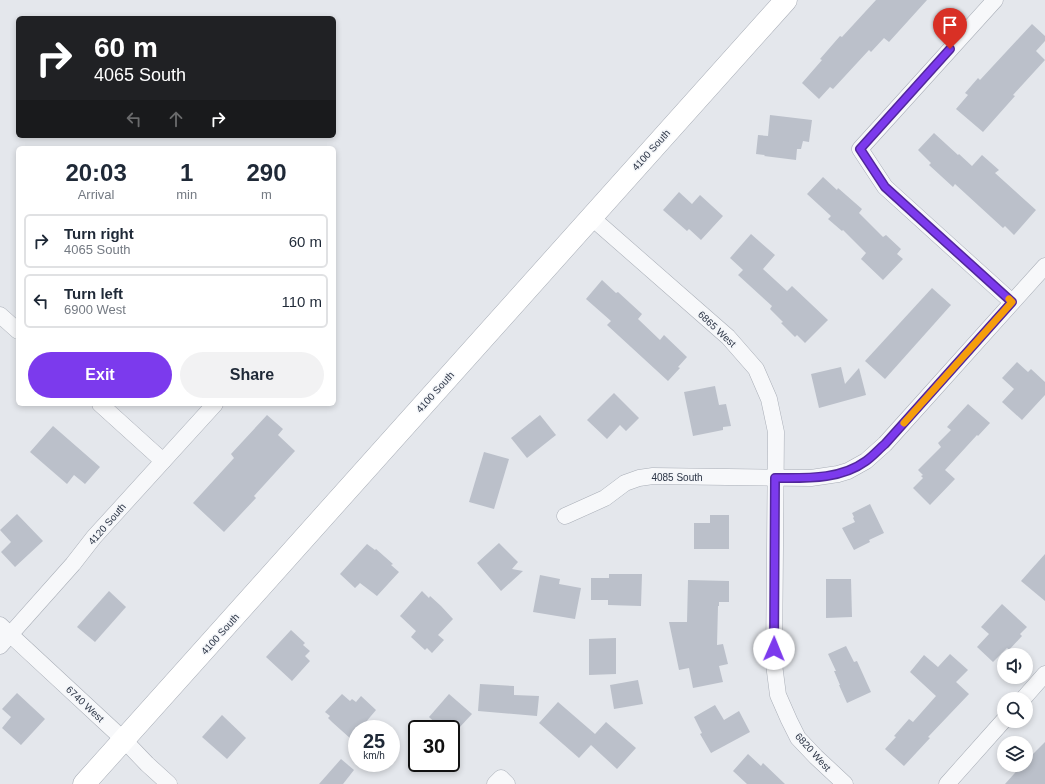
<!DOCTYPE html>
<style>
body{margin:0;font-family:Arial,sans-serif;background:#f2f2f3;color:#1f2937;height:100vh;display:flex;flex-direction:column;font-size:15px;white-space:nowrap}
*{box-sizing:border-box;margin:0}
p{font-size:13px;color:#747a83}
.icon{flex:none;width:22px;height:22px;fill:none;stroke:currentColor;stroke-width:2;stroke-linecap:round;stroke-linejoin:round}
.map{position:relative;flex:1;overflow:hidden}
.side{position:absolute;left:16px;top:146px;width:320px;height:260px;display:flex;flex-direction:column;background:#fff;border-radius:6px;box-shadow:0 2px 6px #0003}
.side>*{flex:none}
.banner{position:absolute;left:16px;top:16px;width:320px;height:122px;border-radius:6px;box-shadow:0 2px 6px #0003;background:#202124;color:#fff;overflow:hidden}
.tools{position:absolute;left:997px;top:648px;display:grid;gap:8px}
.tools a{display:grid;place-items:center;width:36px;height:36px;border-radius:50%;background:#fff;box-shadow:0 2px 6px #0003;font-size:20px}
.speed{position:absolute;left:348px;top:720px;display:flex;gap:8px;font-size:20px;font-weight:700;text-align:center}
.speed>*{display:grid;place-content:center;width:52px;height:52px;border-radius:50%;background:#fff;box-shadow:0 2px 6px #0003;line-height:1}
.speed small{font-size:10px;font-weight:400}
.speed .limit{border:2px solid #111;border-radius:6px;background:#fff;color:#111}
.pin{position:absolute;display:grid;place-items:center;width:34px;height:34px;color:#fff;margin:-41px -17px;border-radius:50% 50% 50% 0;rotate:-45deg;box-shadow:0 0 4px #0007}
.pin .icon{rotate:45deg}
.me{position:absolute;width:44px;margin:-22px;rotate:1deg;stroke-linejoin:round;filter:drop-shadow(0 0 3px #0008)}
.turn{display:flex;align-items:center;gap:14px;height:84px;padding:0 12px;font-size:18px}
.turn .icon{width:52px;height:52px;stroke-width:2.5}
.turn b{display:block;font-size:28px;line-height:34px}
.lanes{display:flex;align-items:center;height:38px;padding:0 12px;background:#0003;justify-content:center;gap:20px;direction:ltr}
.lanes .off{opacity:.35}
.eta{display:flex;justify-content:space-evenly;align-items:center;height:68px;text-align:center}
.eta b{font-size:24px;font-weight:700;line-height:28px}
.cta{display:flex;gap:8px;margin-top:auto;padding:8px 12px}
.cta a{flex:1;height:46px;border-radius:24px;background:#7c3aed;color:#fff;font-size:16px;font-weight:700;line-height:46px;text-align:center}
.cta a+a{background:#f2f2f3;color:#1f2937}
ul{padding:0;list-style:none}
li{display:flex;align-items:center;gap:12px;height:54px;margin:0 8px 6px;padding:0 4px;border:2px solid #e0e1e3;border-radius:6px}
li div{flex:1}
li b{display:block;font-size:15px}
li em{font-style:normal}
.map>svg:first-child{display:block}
</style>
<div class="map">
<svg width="1045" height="784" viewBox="0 0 1045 784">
<rect width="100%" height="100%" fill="#e4e7ec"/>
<g fill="#bbc0ca">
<path d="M 876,0 L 927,0 L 889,42 L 884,38 L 871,52 L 869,50 L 833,89 L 830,87 L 819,99 L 802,83 L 822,60 L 820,59 L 840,36 L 842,37 Z"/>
<path d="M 1032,24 L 1045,36 L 1045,41 L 1036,51 L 1045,60 L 1013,95 L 1015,96 L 983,132 L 956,109 L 968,95 L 965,93 L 978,78 L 980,80 Z"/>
<path d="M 770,115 L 812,120 L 809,142 L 803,141 L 801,149 L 797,149 L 796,160 L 764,156 L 765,155 L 756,154 L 758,135 L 768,136 Z"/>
<path d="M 934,133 L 958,155 L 959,154 L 972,166 L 982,155 L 999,170 L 995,173 L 1036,210 L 1014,235 L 1005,226 L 1003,228 L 955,184 L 953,187 L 929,165 L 931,163 L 918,150 Z"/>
<path d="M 823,177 L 837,190 L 838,188 L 862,209 L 859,213 L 883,237 L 886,235 L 901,249 L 897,254 L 903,259 L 883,280 L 861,259 L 866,253 L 843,230 L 842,231 L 828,219 L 831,216 L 807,194 Z"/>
<path d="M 679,192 L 692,204 L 700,195 L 723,216 L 701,240 L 689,229 L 687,231 L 663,210 Z"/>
<path d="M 751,234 L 775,255 L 763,269 L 787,291 L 792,286 L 828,320 L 805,343 L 797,335 L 795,337 L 781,323 L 783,322 L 770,309 L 772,306 L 738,275 L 743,270 L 730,258 Z"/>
<path d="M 602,280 L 616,293 L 618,292 L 642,314 L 638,319 L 660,340 L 664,335 L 687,357 L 678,367 L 680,368 L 668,381 L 607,325 L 611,321 L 586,299 Z"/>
<path d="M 932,288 L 951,305 L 885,379 L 865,361 Z"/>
<path d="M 1017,362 L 1028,372 L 1031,369 L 1045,382 L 1045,395 L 1022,420 L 1002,402 L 1014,389 L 1002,378 Z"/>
<path d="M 841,367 L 845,384 L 859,368 L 866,395 L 819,408 L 811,374 Z"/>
<path d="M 715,386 L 719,405 L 726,404 L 731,426 L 723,427 L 723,430 L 693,436 L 684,392 Z"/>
<path d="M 614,393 L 639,418 L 626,431 L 620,425 L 607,439 L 587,420 Z"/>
<path d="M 968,404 L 990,423 L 978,436 L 977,435 L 945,470 L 955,479 L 930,505 L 913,488 L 923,478 L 921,476 L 923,475 L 918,470 L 941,447 L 938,443 L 951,430 L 947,427 Z"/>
<path d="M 267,415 L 283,429 L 278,435 L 295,451 L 254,496 L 256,498 L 224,532 L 193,503 L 234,458 L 231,454 Z"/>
<path d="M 540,415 L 556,435 L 527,458 L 511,438 Z"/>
<path d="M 53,426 L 100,467 L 85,484 L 74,475 L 67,484 L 30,452 Z"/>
<path d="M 484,452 L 509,459 L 494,509 L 469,502 Z"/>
<path d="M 870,504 L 884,533 L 869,540 L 870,542 L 854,550 L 842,528 L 855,522 L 853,518 L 854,517 L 852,513 Z"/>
<path d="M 17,514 L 43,541 L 15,567 L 1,552 L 11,542 L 0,530 Z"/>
<path d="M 710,515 L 729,515 L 729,549 L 694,549 L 694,523 L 710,523 Z"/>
<path d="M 499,543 L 518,562 L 512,569 L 523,571 L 501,591 L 477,563 Z"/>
<path d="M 367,544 L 375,550 L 376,549 L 393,564 L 391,565 L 399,572 L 377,596 L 360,583 L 355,588 L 340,574 Z"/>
<path d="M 1045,554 L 1045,601 L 1021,581 Z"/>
<path d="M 609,574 L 642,574 L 641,606 L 608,605 L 608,600 L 591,600 L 591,578 L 609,578 Z"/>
<path d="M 540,575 L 560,579 L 559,584 L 581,588 L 575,619 L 533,612 Z"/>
<path d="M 826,579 L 851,579 L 852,617 L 826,618 Z"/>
<path d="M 688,580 L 729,581 L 729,602 L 719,602 L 719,606 L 718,606 L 717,645 L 723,644 L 728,664 L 719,666 L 723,682 L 693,688 L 689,668 L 679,670 L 669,622 L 687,622 Z"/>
<path d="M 109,591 L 126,607 L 95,642 L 77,627 Z"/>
<path d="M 422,591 L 429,598 L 430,596 L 441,606 L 453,619 L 438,635 L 444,640 L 432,653 L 427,648 L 425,650 L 411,637 L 416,631 L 400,616 Z"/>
<path d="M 1002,604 L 1027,627 L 1020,634 L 1022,636 L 1009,650 L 1007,648 L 993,662 L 977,647 L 989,634 L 981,627 Z"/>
<path d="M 291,630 L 305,643 L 303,645 L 310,651 L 305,656 L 310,661 L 292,681 L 266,657 Z"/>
<path d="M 616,638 L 616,674 L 589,675 L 589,639 Z"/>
<path d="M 846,646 L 854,662 L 857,661 L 871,692 L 847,703 L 839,685 L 840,685 L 834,671 L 836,671 L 828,654 Z"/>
<path d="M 950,654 L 968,670 L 956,682 L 969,694 L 928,737 L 930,738 L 904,766 L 885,749 L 896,737 L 894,736 L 909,719 L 913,722 L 936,696 L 910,672 L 924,655 L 938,667 Z"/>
<path d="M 638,680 L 643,704 L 614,709 L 610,685 Z"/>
<path d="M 480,684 L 514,686 L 514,695 L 539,696 L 537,716 L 478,711 Z"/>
<path d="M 17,693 L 45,719 L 21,745 L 2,728 L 11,717 L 2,709 Z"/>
<path d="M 342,694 L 350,701 L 352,699 L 356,702 L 361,696 L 376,710 L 360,729 L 357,729 L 357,733 L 351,739 L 332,722 L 328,718 L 330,716 L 325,712 Z"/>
<path d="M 449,694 L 472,714 L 458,729 L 442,729 L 429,717 Z"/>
<path d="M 558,702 L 595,734 L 606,722 L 636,748 L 617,769 L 591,745 L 579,758 L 539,723 Z"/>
<path d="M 715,705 L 724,720 L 739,711 L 750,732 L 711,753 L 700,734 L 702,733 L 694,717 Z"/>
<path d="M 222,715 L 246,738 L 227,759 L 202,737 Z"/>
<path d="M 1045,742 L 1045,784 L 1005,784 L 1022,765 L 1026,765 L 1026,761 Z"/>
<path d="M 748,754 L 761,766 L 763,763 L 785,784 L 747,784 L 733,771 Z"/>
<path d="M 341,759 L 354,770 L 343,784 L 319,784 Z"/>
</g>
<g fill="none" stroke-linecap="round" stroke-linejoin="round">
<defs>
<g id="minor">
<path d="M 995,0 L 860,149 L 885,187 L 1012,302"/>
<path d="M 591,217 L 728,337 L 756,369 L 769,399 L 776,432 L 774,664 L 778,695 L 789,720 L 798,738 L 816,757 L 845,784"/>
<path d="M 0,315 L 18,331"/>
<path d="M 100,404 L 163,461"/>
<path d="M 565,516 L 605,498 L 625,483 L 639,478 L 653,476 L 811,478 L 838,474 L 848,471 L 866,461 L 885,444 L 1045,266"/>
<path d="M 0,625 L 124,740 L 147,764 L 169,784"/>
<path d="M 0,646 L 73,564 L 94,537 L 215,404"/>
<path d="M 1023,699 L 1045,674"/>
<path d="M 495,784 L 501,778 L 507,784"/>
<path d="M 947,784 L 1004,720"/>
</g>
<path id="secondary" d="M 84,784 L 786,0"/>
</defs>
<use href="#minor" stroke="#a9aeb7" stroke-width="17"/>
<use href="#secondary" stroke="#a9aeb7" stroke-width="23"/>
<use href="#minor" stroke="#f7f8fa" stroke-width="16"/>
<use href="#secondary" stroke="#fff" stroke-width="22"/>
</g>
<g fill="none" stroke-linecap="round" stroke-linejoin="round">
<defs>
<path id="route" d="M 774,649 L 775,478 C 806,478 840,480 866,461 C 873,456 879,449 885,444 L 1012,302 L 885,187 L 860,149 L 950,49"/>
</defs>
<use href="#route" stroke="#51269a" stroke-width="10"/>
<use href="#route" stroke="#7c3aed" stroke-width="7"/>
<path stroke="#f59e0b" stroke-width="7" d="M 904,423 L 1012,302 L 1009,299"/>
</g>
<g text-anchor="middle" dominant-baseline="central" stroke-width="3" stroke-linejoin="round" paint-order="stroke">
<g font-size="10" fill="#2b3445" stroke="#f4f6f9">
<text transform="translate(651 150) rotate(-48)">4100 South</text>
<text transform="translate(717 329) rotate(43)">6865 West</text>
<text transform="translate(435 392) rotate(-48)">4100 South</text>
<text x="677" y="477">4085 South</text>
<text transform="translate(107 524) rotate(-49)">4120 South</text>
<text transform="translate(220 634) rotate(-48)">4100 South</text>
<text transform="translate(85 704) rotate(43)">6740 West</text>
<text transform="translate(813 752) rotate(48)">6820 West</text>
</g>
</g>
</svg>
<div class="tools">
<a><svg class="icon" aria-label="sound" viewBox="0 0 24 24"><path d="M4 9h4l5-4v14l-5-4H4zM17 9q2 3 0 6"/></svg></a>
<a><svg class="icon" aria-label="search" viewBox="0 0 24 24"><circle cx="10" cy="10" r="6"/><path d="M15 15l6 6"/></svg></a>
<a><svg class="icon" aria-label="layers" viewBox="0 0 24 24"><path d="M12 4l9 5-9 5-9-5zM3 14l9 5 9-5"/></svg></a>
</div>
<div class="speed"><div>25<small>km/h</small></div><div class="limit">30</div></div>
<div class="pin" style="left:950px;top:49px;background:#d93025"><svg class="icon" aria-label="arrive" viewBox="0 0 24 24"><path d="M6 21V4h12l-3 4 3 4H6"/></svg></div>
<svg class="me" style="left:774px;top:649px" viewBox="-20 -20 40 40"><circle r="19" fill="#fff"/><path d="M0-13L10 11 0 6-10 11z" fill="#7c3aed"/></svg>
<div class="banner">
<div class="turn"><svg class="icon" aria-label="right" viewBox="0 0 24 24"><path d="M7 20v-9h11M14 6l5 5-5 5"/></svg><div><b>60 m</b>4065 South</div></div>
<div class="lanes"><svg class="icon off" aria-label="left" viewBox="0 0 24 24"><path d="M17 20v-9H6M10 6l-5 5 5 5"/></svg><svg class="icon off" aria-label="ahead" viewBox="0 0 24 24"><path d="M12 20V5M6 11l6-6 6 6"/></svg><svg class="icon" aria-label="right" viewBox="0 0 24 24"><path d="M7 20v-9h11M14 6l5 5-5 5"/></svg></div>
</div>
<section class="side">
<div class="eta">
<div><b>20:03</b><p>Arrival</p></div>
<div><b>1</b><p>min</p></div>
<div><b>290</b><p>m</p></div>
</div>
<ul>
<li><svg class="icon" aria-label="right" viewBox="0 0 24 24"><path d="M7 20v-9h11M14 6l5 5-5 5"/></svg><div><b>Turn right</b><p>4065 South</p></div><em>60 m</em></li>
<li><svg class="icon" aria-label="left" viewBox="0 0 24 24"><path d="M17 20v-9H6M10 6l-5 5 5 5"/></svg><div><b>Turn left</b><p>6900 West</p></div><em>110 m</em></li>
</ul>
<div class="cta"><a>Exit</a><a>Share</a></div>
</section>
</div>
